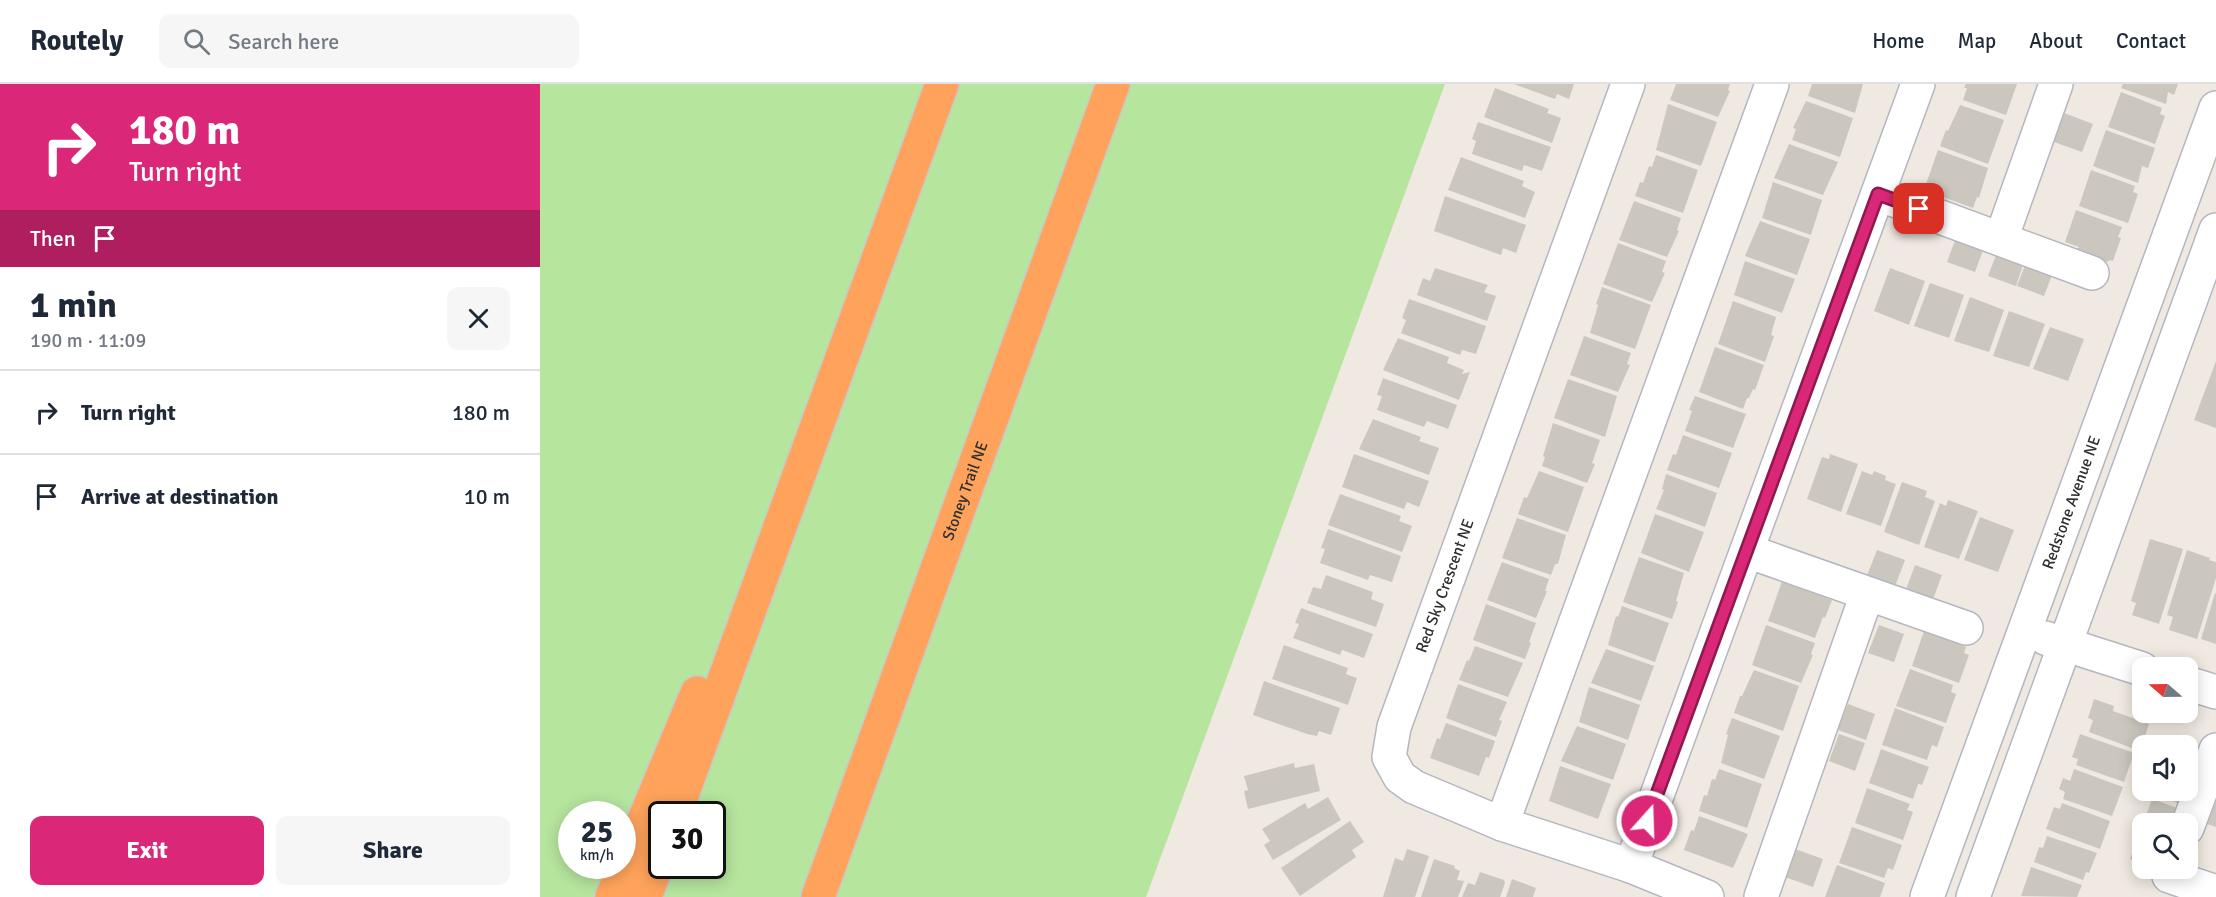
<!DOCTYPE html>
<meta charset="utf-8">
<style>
body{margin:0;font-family:Signika,sans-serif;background:#f6f6f7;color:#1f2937;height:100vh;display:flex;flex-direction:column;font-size:22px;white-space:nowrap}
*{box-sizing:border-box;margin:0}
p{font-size:20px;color:#747a83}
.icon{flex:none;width:33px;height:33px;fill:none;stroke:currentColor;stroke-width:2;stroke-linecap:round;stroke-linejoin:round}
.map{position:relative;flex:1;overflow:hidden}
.details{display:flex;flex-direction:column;background:#fff;width:540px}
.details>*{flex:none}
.banner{background:#db2777;color:#fff;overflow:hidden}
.needle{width:39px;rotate:290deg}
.controls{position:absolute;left:1592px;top:573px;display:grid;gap:12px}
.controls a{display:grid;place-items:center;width:66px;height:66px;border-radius:12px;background:#fff;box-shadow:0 3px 15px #0003;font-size:30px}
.speed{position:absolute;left:18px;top:717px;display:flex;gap:12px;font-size:30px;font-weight:700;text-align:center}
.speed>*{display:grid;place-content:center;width:78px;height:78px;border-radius:50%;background:#fff;box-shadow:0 3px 15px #0003;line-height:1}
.speed small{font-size:15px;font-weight:400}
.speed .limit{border:3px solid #111;border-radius:9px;background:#fff;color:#111}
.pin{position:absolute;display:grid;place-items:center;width:51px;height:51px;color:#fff;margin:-26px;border-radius:12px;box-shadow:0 3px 9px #0006}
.me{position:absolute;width:66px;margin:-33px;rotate:20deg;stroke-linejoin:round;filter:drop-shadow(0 0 4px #0008)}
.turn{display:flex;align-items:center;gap:21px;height:126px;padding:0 30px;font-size:27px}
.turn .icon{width:78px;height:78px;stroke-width:2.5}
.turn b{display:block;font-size:42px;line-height:51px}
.then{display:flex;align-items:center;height:57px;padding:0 30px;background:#0003;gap:12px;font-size:22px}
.round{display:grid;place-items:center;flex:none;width:63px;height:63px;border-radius:12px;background:#f6f6f7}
.overview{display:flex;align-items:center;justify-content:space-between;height:102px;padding:0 30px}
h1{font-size:36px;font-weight:700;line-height:45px}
.button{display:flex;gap:12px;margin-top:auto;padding:12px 30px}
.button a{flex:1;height:69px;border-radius:12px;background:#db2777;color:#fff;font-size:24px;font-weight:700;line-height:69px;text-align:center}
.button a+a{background:#f6f6f7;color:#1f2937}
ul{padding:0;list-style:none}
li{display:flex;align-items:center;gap:18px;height:84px;padding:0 30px;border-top:2px solid #e0e1e3}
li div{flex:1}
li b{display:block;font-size:22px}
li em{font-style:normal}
header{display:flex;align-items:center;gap:36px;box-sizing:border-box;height:84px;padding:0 30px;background:#fff;border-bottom:2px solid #e0e1e3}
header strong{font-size:28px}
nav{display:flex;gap:33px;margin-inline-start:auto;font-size:21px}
.search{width:420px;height:54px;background:#f6f6f7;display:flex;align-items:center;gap:15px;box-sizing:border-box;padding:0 21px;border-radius:12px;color:#747a83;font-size:22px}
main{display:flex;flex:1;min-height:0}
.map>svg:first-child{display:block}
</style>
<header>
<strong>Routely</strong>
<div class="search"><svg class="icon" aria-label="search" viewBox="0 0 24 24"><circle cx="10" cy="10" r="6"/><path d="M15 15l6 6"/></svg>Search here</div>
<nav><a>Home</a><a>Map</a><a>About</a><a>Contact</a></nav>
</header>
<main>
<section class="details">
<div class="banner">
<div class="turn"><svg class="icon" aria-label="right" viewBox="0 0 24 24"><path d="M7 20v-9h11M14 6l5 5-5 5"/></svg><div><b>180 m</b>Turn right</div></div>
<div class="then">Then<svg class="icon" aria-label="arrive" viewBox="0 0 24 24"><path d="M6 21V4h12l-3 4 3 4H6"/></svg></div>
</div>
<div class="overview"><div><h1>1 min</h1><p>190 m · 11:09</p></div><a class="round"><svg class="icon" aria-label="close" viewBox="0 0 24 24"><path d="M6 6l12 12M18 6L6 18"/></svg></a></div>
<ul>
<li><svg class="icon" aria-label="right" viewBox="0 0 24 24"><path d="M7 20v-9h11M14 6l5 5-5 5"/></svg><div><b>Turn right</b></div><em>180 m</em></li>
<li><svg class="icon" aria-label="arrive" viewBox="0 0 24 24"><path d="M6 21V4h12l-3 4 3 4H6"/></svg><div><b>Arrive at destination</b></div><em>10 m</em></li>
</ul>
<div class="button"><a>Exit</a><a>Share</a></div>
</section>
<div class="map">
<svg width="1676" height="813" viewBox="0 0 1676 813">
<rect width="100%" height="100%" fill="#efe9e1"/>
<path fill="#b6e59e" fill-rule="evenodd" d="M 0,0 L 905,0 L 606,813 L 0,813 ZM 32,730 L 82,730 L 82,782 L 32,782 ZM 122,730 L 172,730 L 172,782 L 122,782 Z"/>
<g fill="#cbc7bf">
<path d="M 974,0 L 1034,0 L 1029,15 L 1017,10 L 1015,15 Z"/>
<path d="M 1136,0 L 1190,0 L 1188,6 L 1190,7 L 1178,33 L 1130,16 Z"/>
<path d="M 1272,0 L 1323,0 L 1315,29 L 1268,12 Z"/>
<path d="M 1426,0 L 1477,0 L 1466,31 L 1423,16 L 1427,4 L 1424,4 Z"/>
<path d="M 1583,0 L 1638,0 L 1634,11 L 1628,8 L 1626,20 L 1581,4 Z"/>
<path d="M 955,4 L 1009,25 L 1007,29 L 1021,34 L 1012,59 L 944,33 Z"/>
<path d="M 1581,8 L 1622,24 L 1620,30 L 1625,32 L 1615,60 L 1568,43 Z"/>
<path d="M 1266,17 L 1313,34 L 1300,73 L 1252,56 L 1256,45 L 1253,44 Z"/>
<path d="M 1128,20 L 1177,38 L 1161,82 L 1116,66 Z"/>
<path d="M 1420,21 L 1464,36 L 1448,80 L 1400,62 L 1406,46 L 1408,47 Z"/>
<path d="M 1524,29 L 1553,40 L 1542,68 L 1514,58 Z"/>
<path d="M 938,38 L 1011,63 L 1002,87 L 984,81 L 982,87 L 932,70 L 936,57 L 932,55 Z"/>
<path d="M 1566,46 L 1615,64 L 1608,84 L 1602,82 L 1598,99 L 1553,82 Z"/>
<path d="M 1249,60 L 1298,78 L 1283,111 L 1234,94 Z"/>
<path d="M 1398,66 L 1448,84 L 1439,114 L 1437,113 L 1433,124 L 1384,106 Z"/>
<path d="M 1116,71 L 1158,86 L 1143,129 L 1095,112 L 1100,98 L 1103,99 L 1109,82 L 1112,83 Z"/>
<path d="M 921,73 L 984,97 L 982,102 L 995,108 L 985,134 L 908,106 Z"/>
<path d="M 1551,86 L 1595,102 L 1593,108 L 1598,110 L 1588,139 L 1539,122 Z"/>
<path d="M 1233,98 L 1282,116 L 1271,151 L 1222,134 Z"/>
<path d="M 905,112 L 986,141 L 976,169 L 963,164 L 961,171 L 894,147 Z"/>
<path d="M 1094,117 L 1141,134 L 1137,146 L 1139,147 L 1127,173 L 1079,156 Z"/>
<path d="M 1536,126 L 1582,143 L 1578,153 L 1581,154 L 1573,177 L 1569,176 L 1568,178 L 1537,166 L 1539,163 L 1525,158 Z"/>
<path d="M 1220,137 L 1270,155 L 1257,191 L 1205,172 Z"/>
<path d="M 1417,151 L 1445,161 L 1435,188 L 1407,178 Z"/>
<path d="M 1078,159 L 1126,177 L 1122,188 L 1125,189 L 1112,218 L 1063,200 Z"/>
<path d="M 1458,166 L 1485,175 L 1476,202 L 1448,192 Z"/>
<path d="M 1487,176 L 1514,186 L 1504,212 L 1477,202 Z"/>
<path d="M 1205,177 L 1255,195 L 1242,229 L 1194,211 Z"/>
<path d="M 895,184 L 948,201 L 944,208 L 956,212 L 947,237 L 877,211 L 883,194 L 890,197 Z"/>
<path d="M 1350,184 L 1385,197 L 1369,241 L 1334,227 Z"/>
<path d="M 1390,199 L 1424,211 L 1409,254 L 1374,242 Z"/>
<path d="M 1062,203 L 1111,221 L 1095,265 L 1050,249 L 1058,221 L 1056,220 Z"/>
<path d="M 1430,213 L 1464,226 L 1449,268 L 1414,257 Z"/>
<path d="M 869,215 L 946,242 L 936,270 L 922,266 L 920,271 L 861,249 L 866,236 L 862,234 Z"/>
<path d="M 1193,217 L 1236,233 L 1231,251 L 1234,252 L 1225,278 L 1178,260 Z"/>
<path d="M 1469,227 L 1505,240 L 1489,283 L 1453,272 Z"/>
<path d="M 1510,243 L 1544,255 L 1528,297 L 1493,285 Z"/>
<path d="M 1044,252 L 1091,269 L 1087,280 L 1090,281 L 1078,308 L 1030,291 Z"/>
<path d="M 858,254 L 909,273 L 907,279 L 924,286 L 922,290 L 930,288 L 919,316 L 843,286 Z"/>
<path d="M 1175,263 L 1224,281 L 1215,306 L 1213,305 L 1209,314 L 1207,314 L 1203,325 L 1159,308 Z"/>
<path d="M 1676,277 L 1676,344 L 1654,336 Z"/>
<path d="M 843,294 L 917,321 L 908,345 L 887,337 L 884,343 L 837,326 L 842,312 L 837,311 Z"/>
<path d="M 1028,295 L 1077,312 L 1065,353 L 1014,334 Z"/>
<path d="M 1155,312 L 1206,330 L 1193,364 L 1145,347 L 1152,327 L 1149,326 Z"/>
<path d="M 833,335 L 881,353 L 879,357 L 899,364 L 889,391 L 819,365 Z"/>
<path d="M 1013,339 L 1060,356 L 1052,379 L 1055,380 L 1047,399 L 1002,382 L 1005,373 L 1003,372 Z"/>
<path d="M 1143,351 L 1192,369 L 1179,404 L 1127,386 L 1133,370 L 1136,371 Z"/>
<path d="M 814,370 L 889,397 L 879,423 L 867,418 L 864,425 L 802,403 Z"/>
<path d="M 1290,370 L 1318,380 L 1301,428 L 1267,415 L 1282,373 L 1289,375 Z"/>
<path d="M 999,387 L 1044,403 L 1028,448 L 978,430 L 984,413 L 987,414 Z"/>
<path d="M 1322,387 L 1332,391 L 1334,387 L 1346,392 L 1345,396 L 1356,400 L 1341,442 L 1306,430 Z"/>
<path d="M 1126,390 L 1177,409 L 1165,443 L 1116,425 L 1124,406 L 1122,405 Z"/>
<path d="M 1362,398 L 1387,407 L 1385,413 L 1395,417 L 1379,461 L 1344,448 Z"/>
<path d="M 800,410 L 861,432 L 859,437 L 872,442 L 862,468 L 788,441 Z"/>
<path d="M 1408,416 L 1438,427 L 1419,475 L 1384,463 L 1400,419 L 1406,422 Z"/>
<path d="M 1115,430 L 1164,448 L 1149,488 L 1101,469 Z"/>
<path d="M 1440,433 L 1474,446 L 1458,488 L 1424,476 Z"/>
<path d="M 977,434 L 1026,451 L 1018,480 L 1015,480 L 1011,491 L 962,474 Z"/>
<path d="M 788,445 L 861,472 L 852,498 L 830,491 L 828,496 L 780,479 L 785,465 L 781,464 Z"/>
<path d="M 1610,455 L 1643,465 L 1619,540 L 1592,531 L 1596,519 L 1591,517 Z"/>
<path d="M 1337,466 L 1365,476 L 1354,505 L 1326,494 Z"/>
<path d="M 1647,466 L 1670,474 L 1669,476 L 1676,478 L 1676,494 L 1657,555 L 1629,546 L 1633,533 L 1627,531 Z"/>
<path d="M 1099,473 L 1144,489 L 1136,517 L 1138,518 L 1132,535 L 1083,518 Z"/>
<path d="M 962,478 L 1009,495 L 1005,507 L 1007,507 L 996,534 L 947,516 Z"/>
<path d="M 1375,481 L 1402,491 L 1392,518 L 1365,508 Z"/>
<path d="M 786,491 L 833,508 L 831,515 L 844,520 L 836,543 L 767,519 L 773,503 L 781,505 Z"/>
<path d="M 1242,497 L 1292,516 L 1285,534 L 1283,533 L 1275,554 L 1228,537 Z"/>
<path d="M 1675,509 L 1676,509 L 1676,560 L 1661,555 Z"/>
<path d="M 946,520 L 996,539 L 989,558 L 991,559 L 985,575 L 933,556 Z"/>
<path d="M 1082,522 L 1129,539 L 1115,578 L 1068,561 L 1076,532 L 1078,533 Z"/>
<path d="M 761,524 L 833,550 L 824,574 L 802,566 L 800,571 L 753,554 L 759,540 L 755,539 Z"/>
<path d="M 1226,541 L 1275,559 L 1271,570 L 1273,571 L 1261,599 L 1212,581 Z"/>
<path d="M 1339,541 L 1364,550 L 1354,578 L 1328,569 Z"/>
<path d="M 1384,547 L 1426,563 L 1424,569 L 1429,571 L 1419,599 L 1372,582 Z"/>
<path d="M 744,561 L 808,584 L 806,590 L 817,594 L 808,621 L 732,595 Z"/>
<path d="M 935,562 L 983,579 L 968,613 L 919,596 L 927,576 L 929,577 Z"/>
<path d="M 1066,565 L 1114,582 L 1101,617 L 1051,599 Z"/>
<path d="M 1370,585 L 1413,601 L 1411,608 L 1416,610 L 1406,639 L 1356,622 Z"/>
<path d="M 1214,586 L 1259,602 L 1243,647 L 1194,629 L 1200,612 L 1202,612 Z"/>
<path d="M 724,597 L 800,624 L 791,651 L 779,647 L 777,652 L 767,650 L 713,631 Z"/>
<path d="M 918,600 L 967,618 L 959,636 L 962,637 L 956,653 L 906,634 Z"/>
<path d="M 1049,603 L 1100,621 L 1088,656 L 1039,638 Z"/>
<path d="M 1554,615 L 1574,622 L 1573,627 L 1609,640 L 1600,667 L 1549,648 L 1553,636 L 1548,634 Z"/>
<path d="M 1308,620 L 1335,630 L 1326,656 L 1298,646 Z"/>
<path d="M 1355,624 L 1404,643 L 1397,663 L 1392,661 L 1387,676 L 1342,661 Z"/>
<path d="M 1192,634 L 1240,652 L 1224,695 L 1181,679 L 1188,651 L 1186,650 Z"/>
<path d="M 906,639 L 955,657 L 949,674 L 946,673 L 939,692 L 890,674 L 897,654 L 900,655 Z"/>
<path d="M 1037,642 L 1086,660 L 1073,696 L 1021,677 Z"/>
<path d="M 1299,650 L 1325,659 L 1315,687 L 1289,677 Z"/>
<path d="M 1540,650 L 1594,669 L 1584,698 L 1536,681 L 1538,675 L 1532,673 Z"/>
<path d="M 1341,665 L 1389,683 L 1382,701 L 1378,700 L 1373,715 L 1329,699 Z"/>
<path d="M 754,679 L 755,684 L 774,680 L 780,707 L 708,725 L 704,707 L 708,706 L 704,692 Z"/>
<path d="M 1020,682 L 1071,700 L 1058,735 L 1009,717 Z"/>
<path d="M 1179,685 L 1222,700 L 1207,744 L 1159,727 L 1164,711 L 1167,712 L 1172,695 L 1175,696 Z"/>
<path d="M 1534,685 L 1583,703 L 1572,732 L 1523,715 L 1525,708 L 1519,705 L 1523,694 L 1530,697 Z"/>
<path d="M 1327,704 L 1370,720 L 1367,726 L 1373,728 L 1363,756 L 1315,739 Z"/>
<path d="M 1617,706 L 1646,706 L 1641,720 L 1615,711 Z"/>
<path d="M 788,713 L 801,736 L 733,776 L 724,761 L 730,757 L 722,745 L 765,719 L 768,725 Z"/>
<path d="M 1612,715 L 1640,725 L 1635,740 L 1603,740 Z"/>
<path d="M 1676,717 L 1676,743 L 1667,740 Z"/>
<path d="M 1522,719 L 1570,737 L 1560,765 L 1506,745 L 1514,723 L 1520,725 Z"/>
<path d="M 1159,732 L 1208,750 L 1193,784 L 1144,766 L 1151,746 L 1154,747 Z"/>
<path d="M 810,737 L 824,758 L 812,766 L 816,773 L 760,812 L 741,784 Z"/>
<path d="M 1312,743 L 1362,761 L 1353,786 L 1348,784 L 1344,794 L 1299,779 Z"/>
<path d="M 1600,748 L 1602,748 L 1602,780 L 1590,775 Z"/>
<path d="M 1507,752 L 1557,769 L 1549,789 L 1546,788 L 1543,796 L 1494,778 L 1499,763 L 1503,764 Z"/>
<path d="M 867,765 L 889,772 L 875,813 L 843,813 L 855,774 L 863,777 Z"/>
<path d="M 1255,765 L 1283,775 L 1273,803 L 1245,793 Z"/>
<path d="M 894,775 L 915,782 L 914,784 L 920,787 L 917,796 L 924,797 L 918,813 L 881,813 Z"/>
<path d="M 1297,781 L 1345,799 L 1340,813 L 1285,813 Z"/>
<path d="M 1491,783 L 1542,801 L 1537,813 L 1481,812 Z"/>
<path d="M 940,788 L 964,796 L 965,799 L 960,813 L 922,813 L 928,799 L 935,801 Z"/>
<path d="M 972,795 L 996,804 L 993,813 L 966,813 Z"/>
</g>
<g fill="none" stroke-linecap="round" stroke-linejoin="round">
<defs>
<g id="minor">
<path d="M 1088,0 L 854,643 L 849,673 L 860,693 L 874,703 L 962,740 L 1091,782 L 1167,813"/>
<path d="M 1338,110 L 1552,189"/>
<path d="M 1461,155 L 1516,0"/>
<path d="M 1207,467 L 1426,544"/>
<path d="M 1505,554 L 1602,585"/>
<path d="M 1647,599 L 1676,608"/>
<path d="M 962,740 L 1232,0"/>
<path d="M 1647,744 L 1676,666"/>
<path d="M 1091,782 L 1378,0"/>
<path d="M 1629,792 L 1676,808"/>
<path d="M 1221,813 L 1327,510"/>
<path id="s1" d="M 1387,813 L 1676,24"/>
<path d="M 1433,813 L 1676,146"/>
</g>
<g id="highway">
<path d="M 135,730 L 402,0"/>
<path d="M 72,813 L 157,609"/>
<path d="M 105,813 L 122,767"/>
<path id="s2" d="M 278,813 L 573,0"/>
</g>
</defs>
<use href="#minor" stroke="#b4b7c1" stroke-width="36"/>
<use href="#highway" stroke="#c9c9c9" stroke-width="36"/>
<use href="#minor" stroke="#fff" stroke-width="33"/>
<use href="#highway" stroke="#ffa35c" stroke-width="33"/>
</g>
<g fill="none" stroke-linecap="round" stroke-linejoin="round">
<defs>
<path id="route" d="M 1107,737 L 1338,110 L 1379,125"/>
</defs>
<use href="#route" stroke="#8e194d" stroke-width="15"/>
<use href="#route" stroke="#db2777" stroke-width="10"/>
</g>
<g text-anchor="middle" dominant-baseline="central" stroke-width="4.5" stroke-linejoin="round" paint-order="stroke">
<g font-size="16" fill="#2e2e2e" stroke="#fff">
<text stroke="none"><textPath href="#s2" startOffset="432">Stoney Trail NE</textPath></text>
<text stroke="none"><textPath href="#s1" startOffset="420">Redstone Avenue NE</textPath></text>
<text transform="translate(905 502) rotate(-70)">Red Sky Crescent NE</text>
</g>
</g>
</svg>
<div class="controls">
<a><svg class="needle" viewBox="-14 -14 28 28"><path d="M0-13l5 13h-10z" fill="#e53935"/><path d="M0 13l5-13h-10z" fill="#747a83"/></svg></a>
<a><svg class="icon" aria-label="sound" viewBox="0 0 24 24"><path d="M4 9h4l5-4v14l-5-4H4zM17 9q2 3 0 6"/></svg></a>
<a><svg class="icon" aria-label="search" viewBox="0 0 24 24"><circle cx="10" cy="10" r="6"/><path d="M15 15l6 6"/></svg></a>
</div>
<div class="speed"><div>25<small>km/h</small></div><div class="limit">30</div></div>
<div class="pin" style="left:1379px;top:125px;background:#d93025"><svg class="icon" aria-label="arrive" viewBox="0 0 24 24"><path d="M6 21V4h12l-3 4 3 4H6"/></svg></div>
<svg class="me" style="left:1107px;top:737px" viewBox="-20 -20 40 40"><circle r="17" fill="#db2777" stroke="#fff" stroke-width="3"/><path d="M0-11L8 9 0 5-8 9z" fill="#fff"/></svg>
</div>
</main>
